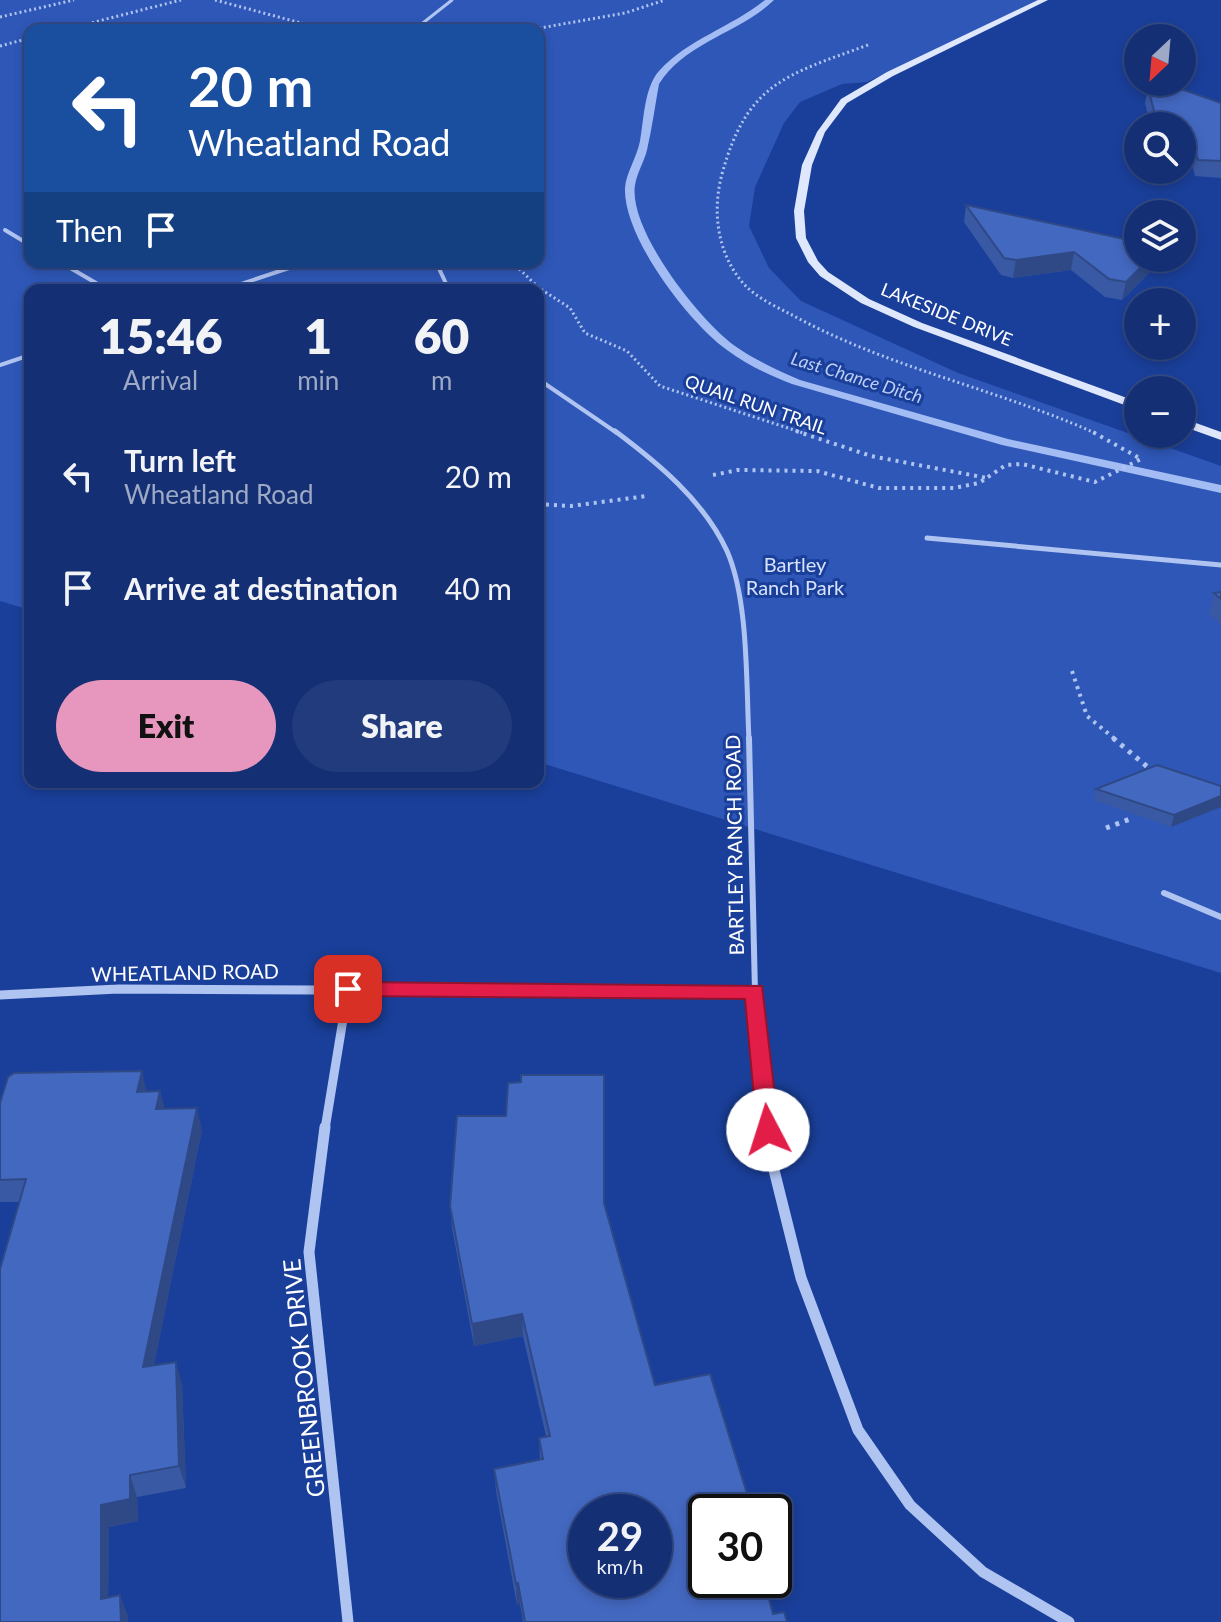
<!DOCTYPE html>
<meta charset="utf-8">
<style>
body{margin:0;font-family:Lato,sans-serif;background:#213b7c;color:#f1f3f6;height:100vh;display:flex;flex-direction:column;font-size:30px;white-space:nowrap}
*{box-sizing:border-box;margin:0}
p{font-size:26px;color:#9da9c5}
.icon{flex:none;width:44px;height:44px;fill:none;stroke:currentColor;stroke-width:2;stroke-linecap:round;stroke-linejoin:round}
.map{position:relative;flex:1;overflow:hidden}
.panel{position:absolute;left:24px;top:284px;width:520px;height:504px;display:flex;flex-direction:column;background:#142f74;border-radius:16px;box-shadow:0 4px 12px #0003,0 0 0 2px #334a86}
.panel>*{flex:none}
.hud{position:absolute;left:24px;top:24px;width:520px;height:244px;border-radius:16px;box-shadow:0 4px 12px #0003,0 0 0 2px #334a86;background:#1a4fa0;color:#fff;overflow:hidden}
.needle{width:52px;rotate:206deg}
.tools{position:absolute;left:1124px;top:24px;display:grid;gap:16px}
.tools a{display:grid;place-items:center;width:72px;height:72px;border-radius:50%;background:#142f74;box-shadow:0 4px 12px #0003,0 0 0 2px #334a86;font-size:40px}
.speed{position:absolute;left:568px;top:1494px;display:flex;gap:16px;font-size:40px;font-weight:700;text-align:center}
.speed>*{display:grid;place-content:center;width:104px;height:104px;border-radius:50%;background:#142f74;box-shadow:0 4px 12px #0003,0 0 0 2px #334a86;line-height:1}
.speed small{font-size:20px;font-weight:400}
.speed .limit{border:4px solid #111;border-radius:12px;background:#fff;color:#111}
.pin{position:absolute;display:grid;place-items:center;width:68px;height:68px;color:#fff;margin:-34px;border-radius:16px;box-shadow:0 4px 12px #0006}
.me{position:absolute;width:88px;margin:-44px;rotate:355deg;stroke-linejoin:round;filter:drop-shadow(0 0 6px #0008)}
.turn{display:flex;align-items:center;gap:28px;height:168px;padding:0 32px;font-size:36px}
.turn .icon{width:104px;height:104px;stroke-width:2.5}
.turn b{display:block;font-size:56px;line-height:68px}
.then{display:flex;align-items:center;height:76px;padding:0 32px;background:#0003;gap:16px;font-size:30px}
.eta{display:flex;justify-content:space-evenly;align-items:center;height:136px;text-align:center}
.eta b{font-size:48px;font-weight:800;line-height:56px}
.cta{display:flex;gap:16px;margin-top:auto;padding:16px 32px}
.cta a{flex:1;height:92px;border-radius:48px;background:#e797bd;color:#111;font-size:32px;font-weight:800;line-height:92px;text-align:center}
.cta a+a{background:#213b7c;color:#f1f3f6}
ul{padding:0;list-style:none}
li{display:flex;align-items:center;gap:24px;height:112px;padding:0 32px}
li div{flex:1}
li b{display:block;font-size:30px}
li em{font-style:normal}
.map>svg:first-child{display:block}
</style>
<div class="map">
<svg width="1221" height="1622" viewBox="0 0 1221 1622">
<rect width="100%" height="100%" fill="#1a3f9a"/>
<path fill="#2e57b7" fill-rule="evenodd" d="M 0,0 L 1039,0 L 867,82 L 842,84 L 800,102 L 784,123 L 755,187 L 749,226 L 769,268 L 801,301 L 958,373 L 1221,466 L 1221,973 L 538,762 L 538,290 L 30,290 L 30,610 L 0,601 ZM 30,30 L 538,30 L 538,262 L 30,262 Z"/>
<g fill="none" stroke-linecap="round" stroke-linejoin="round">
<path fill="#a3bcf3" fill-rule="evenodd" d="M 765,0 L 774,0 C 740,33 685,42 659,84 C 655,106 652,128 647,150 C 644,162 637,173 635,185 C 628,230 700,321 735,346 C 755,360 777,370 800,380 L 1008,439 L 1221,485 L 1221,493 L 1002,445 L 792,384 C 769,375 747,365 727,350 C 689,323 623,237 625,188 C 626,173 637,157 640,141 C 644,120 644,88 659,71 C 688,39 732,27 765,0 Z"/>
<g stroke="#b0c4f1" stroke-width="3" stroke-dasharray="2 3" stroke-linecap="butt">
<path d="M 215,0 L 327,30"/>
<path d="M 0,17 L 74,0"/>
<path d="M 63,30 L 181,0"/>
<path d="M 529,30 L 625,13 L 665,0"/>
<path d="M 868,45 C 786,75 747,83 722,174 C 712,211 717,253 743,283 C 756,298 777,307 794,316 C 889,368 997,389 1095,433"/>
<path d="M 0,46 L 30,38"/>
<path d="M 512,262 L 539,288 L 570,308 L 585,333 L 627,351 L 660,386 L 803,433"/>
</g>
<g stroke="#b0c4f1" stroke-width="4" stroke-dasharray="3 5" stroke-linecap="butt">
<path d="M 796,431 L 871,456 L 987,478"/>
<path d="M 713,475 L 738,470 L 817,471 L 879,488 L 954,488 L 979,483 L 1006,465 L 1022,464 L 1095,482 L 1141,459 L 1091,431"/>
<path d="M 538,504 L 571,506 L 647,496"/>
<path d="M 1072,671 L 1087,716 L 1116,740"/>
</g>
<g stroke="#b0c4f1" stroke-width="5" stroke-dasharray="4 6" stroke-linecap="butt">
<path d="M 1113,738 L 1150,769"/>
<path d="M 1106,828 L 1130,819"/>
</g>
<path stroke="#b0c4f1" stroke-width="3" d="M 414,30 L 452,0"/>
<g stroke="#b0c4f1" stroke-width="4">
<path d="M 5,230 L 30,245"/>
<path d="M 60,262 L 108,290"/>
<path d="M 436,262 L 449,290"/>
<path d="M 223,290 L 307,262"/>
<path d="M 0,365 L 30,355"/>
<path d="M 538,379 L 617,433"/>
</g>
<g stroke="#b0c4f1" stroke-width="5">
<path d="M 615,431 C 658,463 704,501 727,551 C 749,601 746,685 749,740"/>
<path d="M 927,538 L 1221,565"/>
</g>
<g stroke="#b0c4f1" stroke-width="6">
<path d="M 749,738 L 755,992"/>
<path d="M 1164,893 L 1221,917"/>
</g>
<g stroke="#b0c4f1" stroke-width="9">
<path d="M 0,995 L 118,989 L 755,992 L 768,1129"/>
<path d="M 325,1129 L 348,989"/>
</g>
<g stroke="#b0c4f1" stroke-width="11">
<path d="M 325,1127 L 309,1252 L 348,1622"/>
<path d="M 768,1127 L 771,1158 L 801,1278 L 858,1430 L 910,1505 L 983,1572 L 1069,1622"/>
</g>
<g fill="#dee7fc" fill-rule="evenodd">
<path d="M 1038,0 L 1048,0 L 893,76 L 847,103 L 825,132 L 812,165 L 804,211 L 806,238 L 818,261 L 828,272 L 869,299 L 922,323 L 1138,402 L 1138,410 L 914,327 L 861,303 L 820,276 L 808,262 L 796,238 L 794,211 L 802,165 L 817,132 L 841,99 L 887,72 Z"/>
<path d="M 1182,418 L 1221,432 L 1221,440 L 1182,426 Z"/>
</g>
</g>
<g fill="#3a59a5">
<path d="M 1148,88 L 1221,103 L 1221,178 L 1195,176 L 1190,158 L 1182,158 L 1182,126 L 1151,126 L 1145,103 Z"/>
<path d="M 966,205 L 1157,265 L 1122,300 L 1105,297 L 1071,270 L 1013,278 L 1001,275 L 964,222 Z"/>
<path d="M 1221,592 L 1221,625 L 1209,614 L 1214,593 Z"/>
<path d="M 1221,786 L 1221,807 L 1171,827 L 1094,800 L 1096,789 Z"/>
<path d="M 147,1091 L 165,1109 L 202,1130 L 154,1365 L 182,1384 L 186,1488 L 137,1497 L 138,1521 L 109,1527 L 108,1597 L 128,1616 L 0,1622 L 19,1202 L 0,1202 L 0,1103 Z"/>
<path d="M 604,1203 L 655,1385 L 749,1500 L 748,1512 L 706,1512 L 773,1614 L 787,1622 L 523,1622 L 520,1604 L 517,1605 L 496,1491 L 494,1469 L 540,1460 L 539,1438 L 546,1436 L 523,1336 L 474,1346 L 452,1228 L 450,1206 Z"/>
</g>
<g fill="#2f4986">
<path d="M 1074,252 L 1071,270 L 1013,278 L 1016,260 Z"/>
<path d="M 1150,258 L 1158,258 L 1157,265 L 1122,300 L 1126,282 Z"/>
<path d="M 1221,796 L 1221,807 L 1171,827 L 1174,815 Z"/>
<path d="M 142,1071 L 147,1093 L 137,1092 Z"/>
<path d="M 160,1091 L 166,1113 L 156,1109 Z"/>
<path d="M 197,1108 L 202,1130 L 149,1390 L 143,1367 Z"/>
<path d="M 522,1314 L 523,1336 L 474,1346 L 472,1324 Z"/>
<path d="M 176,1362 L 182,1384 L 186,1488 L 179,1466 Z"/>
<path d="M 130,1475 L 137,1497 L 138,1521 L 109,1527 L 108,1620 L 101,1599 L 101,1505 Z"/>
<path d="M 749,1500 L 748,1512 L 742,1512 L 743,1502 Z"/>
<path d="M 518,1583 L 520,1604 L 517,1605 L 516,1584 Z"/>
<path d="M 120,1595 L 128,1616 L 128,1622 L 121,1622 Z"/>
</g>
<g fill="#4368c0" stroke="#2f4986" stroke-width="2" fill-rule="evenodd">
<path d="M 1148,88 L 1181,89 L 1221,103 L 1221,161 L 1198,160 L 1193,142 L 1182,141 L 1182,126 L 1158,126 Z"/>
<path d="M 966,205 L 1138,242 L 1138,258 L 1150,258 L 1126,282 L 1109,279 L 1074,252 L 1016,260 L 1004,258 Z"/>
<path d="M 1221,592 L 1221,599 L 1214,593 Z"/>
<path d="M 1157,765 L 1221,786 L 1221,796 L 1174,815 L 1096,789 Z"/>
<path d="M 142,1071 L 137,1092 L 160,1091 L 156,1109 L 197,1108 L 143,1367 L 176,1362 L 179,1466 L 130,1475 L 130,1499 L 101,1505 L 101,1599 L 120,1595 L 121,1622 L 0,1622 L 0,1269 L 26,1179 L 0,1180 L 0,1103 L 8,1077 L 14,1073 Z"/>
<path d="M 521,1075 L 604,1075 L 604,1203 L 655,1385 L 710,1374 L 749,1500 L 743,1502 L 746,1512 L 706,1512 L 706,1580 L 764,1580 L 773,1614 L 784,1612 L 787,1622 L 525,1622 L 518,1583 L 516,1584 L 494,1469 L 543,1459 L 539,1438 L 550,1436 L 522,1314 L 472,1324 L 450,1206 L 457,1116 L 506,1116 L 508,1083 L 521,1082 ZM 586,1512 L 654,1512 L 654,1580 L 586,1580 Z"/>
</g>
<path fill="#e11d48" stroke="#92132f" stroke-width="2" d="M 348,982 L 762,986 L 779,1130 L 776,1136 L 768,1139 L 760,1136 L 757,1130 L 745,999 L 348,996 L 340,994 L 337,989 L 340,984 Z"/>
<g text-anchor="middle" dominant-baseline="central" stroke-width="6" stroke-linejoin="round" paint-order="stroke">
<g font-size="18" fill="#fff" stroke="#1a3f9a">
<text transform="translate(947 314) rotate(22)">LAKESIDE DRIVE</text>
<text transform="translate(756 404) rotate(19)">QUAIL RUN TRAIL</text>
</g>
<g font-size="18" font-style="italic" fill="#bdcff7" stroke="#1a3f9a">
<text transform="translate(857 377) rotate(17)">Last Chance Ditch</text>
</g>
<g font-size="20" fill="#d7e2fc" stroke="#1a3f9a">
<text x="795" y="564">Bartley<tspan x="795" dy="23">Ranch Park</tspan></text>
</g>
<g font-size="20" fill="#fff" stroke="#1a3f9a">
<text transform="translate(734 845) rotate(-91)">BARTLEY RANCH ROAD</text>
<text transform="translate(185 972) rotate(-1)">WHEATLAND ROAD</text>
</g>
<g font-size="24" fill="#fff" stroke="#1a3f9a">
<text transform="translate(303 1378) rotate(-96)">GREENBROOK DRIVE</text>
</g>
</g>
</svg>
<div class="tools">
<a><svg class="needle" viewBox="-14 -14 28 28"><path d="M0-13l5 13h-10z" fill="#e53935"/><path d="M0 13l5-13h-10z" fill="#9da9c5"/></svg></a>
<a><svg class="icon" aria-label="search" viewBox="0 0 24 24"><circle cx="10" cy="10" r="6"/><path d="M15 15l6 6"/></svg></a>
<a><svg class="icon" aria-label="layers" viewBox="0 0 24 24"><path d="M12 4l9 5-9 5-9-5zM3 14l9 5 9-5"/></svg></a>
<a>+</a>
<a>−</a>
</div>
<div class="speed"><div>29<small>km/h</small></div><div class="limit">30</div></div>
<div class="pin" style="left:348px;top:989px;background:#d93025"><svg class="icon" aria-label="arrive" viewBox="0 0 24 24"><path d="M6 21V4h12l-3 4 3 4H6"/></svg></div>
<svg class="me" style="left:768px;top:1130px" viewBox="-20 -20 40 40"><circle r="19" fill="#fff"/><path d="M0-13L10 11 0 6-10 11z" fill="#e11d48"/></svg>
<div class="hud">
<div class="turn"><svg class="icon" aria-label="left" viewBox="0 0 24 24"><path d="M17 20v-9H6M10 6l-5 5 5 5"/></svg><div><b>20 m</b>Wheatland Road</div></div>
<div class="then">Then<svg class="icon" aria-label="arrive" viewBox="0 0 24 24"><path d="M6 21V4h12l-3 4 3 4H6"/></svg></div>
</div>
<section class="panel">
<div class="eta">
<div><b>15:46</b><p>Arrival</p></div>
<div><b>1</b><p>min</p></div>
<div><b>60</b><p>m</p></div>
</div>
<ul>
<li><svg class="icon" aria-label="left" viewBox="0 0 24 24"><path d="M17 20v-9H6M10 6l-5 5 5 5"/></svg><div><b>Turn left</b><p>Wheatland Road</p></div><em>20 m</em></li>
<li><svg class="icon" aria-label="arrive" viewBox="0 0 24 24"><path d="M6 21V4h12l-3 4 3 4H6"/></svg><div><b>Arrive at destination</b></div><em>40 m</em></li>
</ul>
<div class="cta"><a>Exit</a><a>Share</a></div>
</section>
</div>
